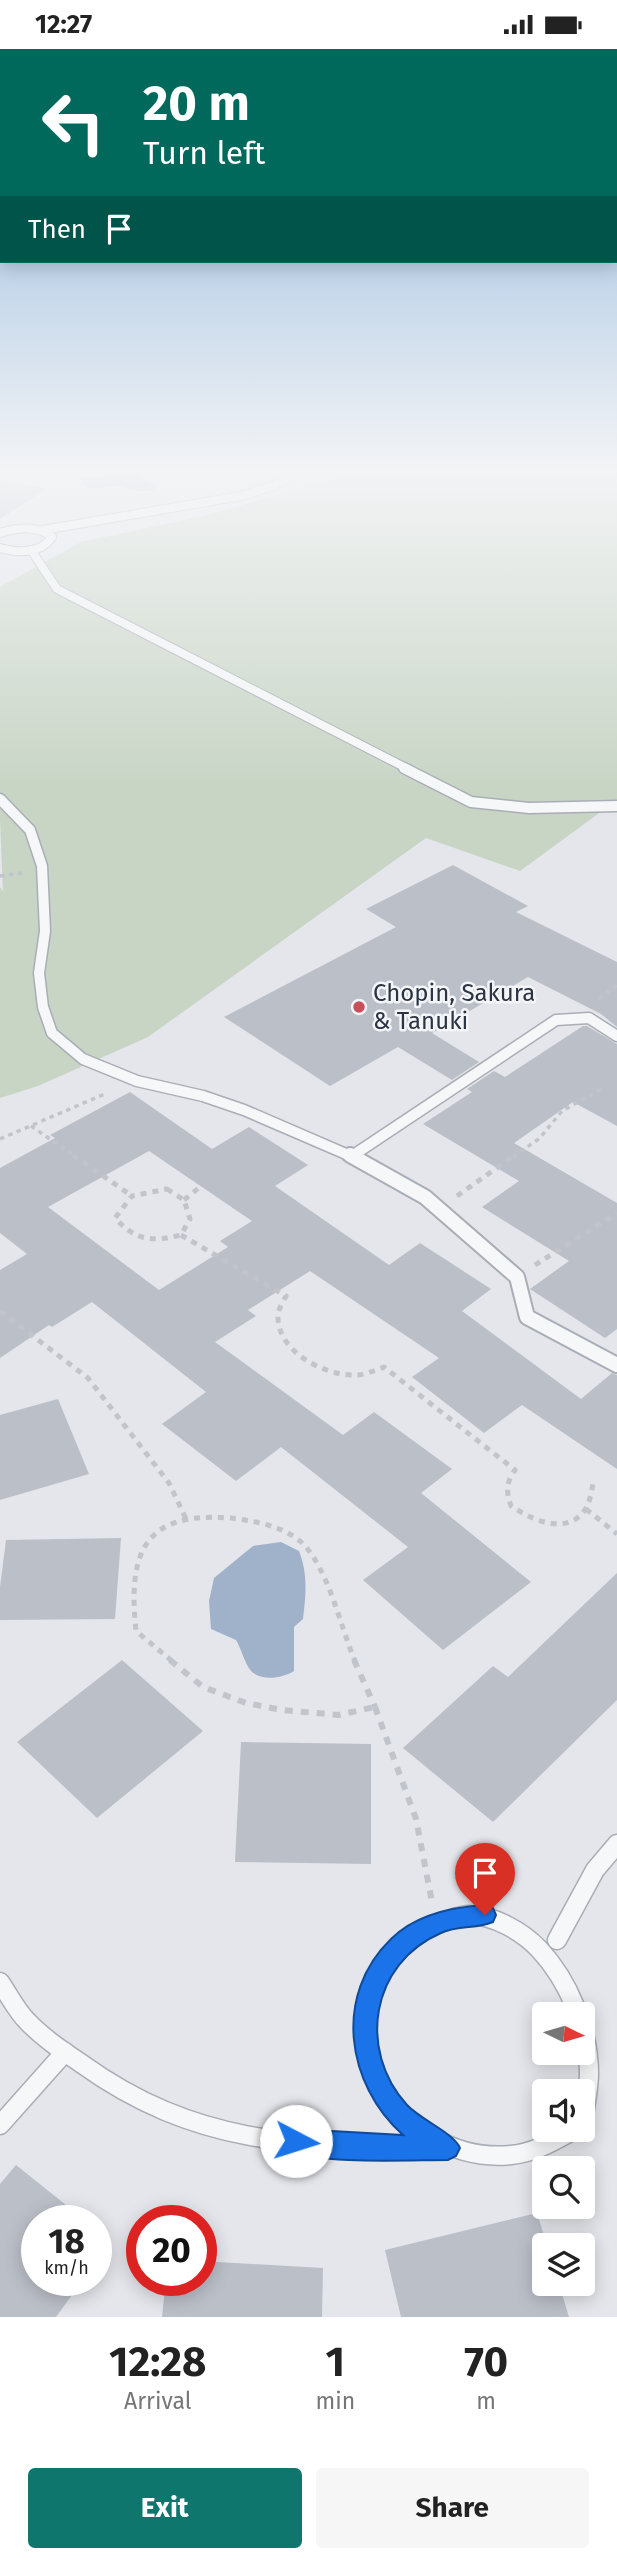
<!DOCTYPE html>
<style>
body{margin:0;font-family:"Fira Sans",sans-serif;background:#f6f6f6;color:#222;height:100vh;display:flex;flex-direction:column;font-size:26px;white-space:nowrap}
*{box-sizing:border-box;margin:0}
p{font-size:23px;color:#767676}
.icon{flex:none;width:38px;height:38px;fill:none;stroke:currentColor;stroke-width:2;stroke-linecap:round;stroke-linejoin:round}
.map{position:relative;height:2268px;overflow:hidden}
.drawer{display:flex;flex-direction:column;background:#fff;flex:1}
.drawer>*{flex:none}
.guide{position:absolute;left:0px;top:0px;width:618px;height:214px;box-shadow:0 4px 18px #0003;background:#00695c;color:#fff;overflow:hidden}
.needle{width:46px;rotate:95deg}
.controls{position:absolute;left:532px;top:1953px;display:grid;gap:14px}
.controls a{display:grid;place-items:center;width:63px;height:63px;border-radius:7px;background:#fff;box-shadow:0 4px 18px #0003;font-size:35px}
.speed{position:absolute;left:21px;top:2156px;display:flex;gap:14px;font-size:35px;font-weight:700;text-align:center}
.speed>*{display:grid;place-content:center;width:91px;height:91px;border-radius:50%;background:#fff;box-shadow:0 4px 18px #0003;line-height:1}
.speed small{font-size:18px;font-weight:400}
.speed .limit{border:10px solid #d22;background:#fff;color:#111}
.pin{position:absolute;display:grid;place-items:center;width:60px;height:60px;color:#fff;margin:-72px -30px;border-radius:50% 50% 50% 0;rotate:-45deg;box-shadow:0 0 7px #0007}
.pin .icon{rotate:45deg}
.me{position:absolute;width:77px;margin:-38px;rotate:95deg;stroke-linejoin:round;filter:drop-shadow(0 0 5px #0008)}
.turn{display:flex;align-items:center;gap:24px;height:147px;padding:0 28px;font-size:32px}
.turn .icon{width:91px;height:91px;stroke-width:2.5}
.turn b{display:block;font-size:49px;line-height:60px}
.then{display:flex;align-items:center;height:66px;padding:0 28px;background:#0003;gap:14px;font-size:26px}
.eta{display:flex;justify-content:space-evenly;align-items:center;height:119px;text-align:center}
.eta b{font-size:42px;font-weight:700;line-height:49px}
.button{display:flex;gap:14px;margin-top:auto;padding:14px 28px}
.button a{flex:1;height:80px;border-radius:7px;background:#0f766e;color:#fff;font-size:28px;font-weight:700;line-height:80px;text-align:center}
.button a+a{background:#f6f6f6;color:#222}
.status{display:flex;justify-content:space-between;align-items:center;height:49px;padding:0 35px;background:#fff;direction:ltr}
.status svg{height:19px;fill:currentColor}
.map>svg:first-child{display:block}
</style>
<div class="status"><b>12:27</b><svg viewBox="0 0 49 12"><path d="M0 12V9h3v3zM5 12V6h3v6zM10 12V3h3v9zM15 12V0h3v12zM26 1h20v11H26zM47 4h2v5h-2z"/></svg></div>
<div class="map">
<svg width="617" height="2268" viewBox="0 0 617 2268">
<rect width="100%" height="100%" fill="#e4e6eb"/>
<path fill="#c8d5c5" d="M 361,422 L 617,422 L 617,751 L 520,822 L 426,789 L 148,988 L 38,1037 L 0,1049 L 0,838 L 3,843 L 0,771 L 0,538 L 81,493 L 203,467 Z"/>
<g fill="#a0b2c9">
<path d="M 115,422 L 146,422 L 140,429 L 156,436 L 155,440 C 139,446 131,438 116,437 C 104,436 96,443 83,436 L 82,430 C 92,426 109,431 115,422 Z"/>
<path d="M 281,1493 L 299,1502 C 308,1525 306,1545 303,1570 L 294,1578 L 294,1622 C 283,1629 262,1633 251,1622 C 245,1615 241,1599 236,1591 L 211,1580 L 209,1552 L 214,1529 L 253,1497 Z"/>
</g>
<g fill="#bbbfc8" fill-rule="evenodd">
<path d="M 0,431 L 47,440 L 0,470 Z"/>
<path d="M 453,816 L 528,857 L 516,863 L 617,913 L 617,978 L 601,965 L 528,928 L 432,984 L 479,1013 L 452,1031 L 398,998 L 330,1037 L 224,968 L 396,878 L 366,860 Z"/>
<path d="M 583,977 L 587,977 L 617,995 L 617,1077 L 573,1053 L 514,1094 L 617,1154 L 617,1280 L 605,1289 L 530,1240 L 569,1212 L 482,1158 L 519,1132 L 423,1075 L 472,1043 L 467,1040 L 494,1022 L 505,1028 Z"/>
<path d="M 130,1043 L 212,1100 L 249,1078 L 308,1116 L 275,1137 L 389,1216 L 420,1194 L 491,1240 L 462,1262 L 581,1350 L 612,1324 L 617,1326 L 617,1420 L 522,1356 L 484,1384 L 412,1328 L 439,1309 L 310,1222 L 248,1261 L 256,1267 L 215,1293 L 343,1386 L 374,1363 L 452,1420 L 421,1444 L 531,1533 L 443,1601 L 363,1531 L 408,1498 L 281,1398 L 236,1432 L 162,1375 L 206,1343 L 92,1253 L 52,1278 L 49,1276 L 0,1309 L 0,1221 L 27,1205 L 0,1184 L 0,1119 L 55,1089 L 50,1086 ZM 149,1102 L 252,1172 L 220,1192 L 228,1198 L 159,1241 L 48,1158 Z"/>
<path d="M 58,1350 L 89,1425 L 0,1451 L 0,1366 Z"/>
<path d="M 121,1489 L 115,1570 L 0,1571 L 0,1538 L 6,1491 Z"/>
<path d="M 617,1524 L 617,1651 L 493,1773 L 403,1699 L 493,1617 L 508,1628 Z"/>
<path d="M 122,1611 L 203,1682 L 97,1769 L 17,1693 Z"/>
<path d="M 241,1693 L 371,1695 L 371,1815 L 235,1813 Z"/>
<path d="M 16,2116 L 86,2172 L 37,2172 L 37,2231 L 83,2231 L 56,2268 L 0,2268 L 0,2135 Z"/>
<path d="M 537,2164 L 547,2196 L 544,2196 L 544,2235 L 559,2235 L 569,2268 L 401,2268 L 385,2201 Z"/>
<path d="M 201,2212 L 323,2219 L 322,2268 L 162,2268 L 166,2231 L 201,2231 Z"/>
</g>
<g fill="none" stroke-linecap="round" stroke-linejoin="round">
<defs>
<g id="service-far3">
<path d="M 43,481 L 241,447 L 270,438 L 301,422"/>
<path d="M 0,484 C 18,478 36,476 52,488 C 41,505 18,504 0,499"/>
<path d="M 31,501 L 57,540 L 408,720"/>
</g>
<g id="service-far2">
<path d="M 404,719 L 471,753 L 529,759 L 617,757"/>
<path d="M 0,750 L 30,781 L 42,817 L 45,882 L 39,924 L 43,958 L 52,984 L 83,1010 L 137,1032 L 203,1047 L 244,1061 L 353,1108"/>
<path d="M 352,1107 L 556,971 L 589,969 L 617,987"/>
</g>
<path id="service-far1" d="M 350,1106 L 425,1148 L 517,1228 L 527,1268 L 617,1316"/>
<g id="service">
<path d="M 557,1891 L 595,1821 L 617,1795"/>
<path d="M 0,1933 C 9,1946 16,1961 27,1972 C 43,1989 63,2002 82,2015 C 199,2099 305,2097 443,2099"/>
<path d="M 0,2076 L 65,2003"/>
<path d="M 574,2081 C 554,2092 534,2104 511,2106 C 398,2117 309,1975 403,1897 C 419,1885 429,1876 448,1871 C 454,1869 462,1866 469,1866 C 493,1866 522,1882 539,1900 C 569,1932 589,1981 589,2025 C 589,2040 585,2057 583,2072"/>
</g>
</defs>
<use href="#service-far3" stroke="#a9adb5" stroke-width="10"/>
<use href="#service-far2" stroke="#a9adb5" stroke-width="13"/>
<use href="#service-far1" stroke="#a9adb5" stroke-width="18"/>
<use href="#service" stroke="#a9adb5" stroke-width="21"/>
<g stroke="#c1c4ca" stroke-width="3.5" stroke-dasharray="4.5 4.5" stroke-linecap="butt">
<path d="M 0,827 L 23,824"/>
<path d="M 599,950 L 617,936"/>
<path d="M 31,1077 L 76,1108"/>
<path d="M 0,1090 L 107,1044"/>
<path d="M 513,1108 L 540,1089 L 562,1062 L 605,1038"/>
</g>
<g stroke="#c1c4ca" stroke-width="5" stroke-dasharray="6 6" stroke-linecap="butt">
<path d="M 73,1106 L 132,1147"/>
<path d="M 167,1140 L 184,1151 L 190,1170 L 181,1186 C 152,1193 136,1192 115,1169 L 132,1147 Z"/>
<path d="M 457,1147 L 515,1106"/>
<path d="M 184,1151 L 201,1137"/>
<path d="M 181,1186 L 286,1247 C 283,1253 278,1260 278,1267 C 277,1303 326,1328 358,1326 C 367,1325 376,1321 384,1318 L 515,1421 C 506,1433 506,1443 511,1457 C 532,1471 569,1488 586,1459 C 591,1451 591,1441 594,1432"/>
<path d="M 535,1216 L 617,1164"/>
<path d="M 0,1262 L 88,1329 L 169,1434 L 186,1470"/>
<path d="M 586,1460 L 617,1485"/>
<path d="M 172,1612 L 136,1582 C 128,1506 142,1462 229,1469 C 252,1471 282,1477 300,1492 C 328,1517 340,1577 355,1612"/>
</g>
<g stroke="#c1c4ca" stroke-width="6" stroke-dasharray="8 8" stroke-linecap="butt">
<path d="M 170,1611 L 203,1638 L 246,1654 L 282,1661 L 338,1666 L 375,1658"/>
<path d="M 354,1611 L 375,1658"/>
<path d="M 375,1658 L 416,1770 L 432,1853"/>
</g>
<use href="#service-far3" stroke="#f6f7f9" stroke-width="8"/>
<use href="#service-far2" stroke="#f6f7f9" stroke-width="10"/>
<use href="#service-far1" stroke="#f6f7f9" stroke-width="14"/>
<use href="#service" stroke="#f6f7f9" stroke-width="18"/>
</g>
<linearGradient id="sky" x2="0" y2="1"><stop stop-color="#8bb3dc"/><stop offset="0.57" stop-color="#f3f4f6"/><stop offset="1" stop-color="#f3f4f6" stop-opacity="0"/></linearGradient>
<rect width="617" height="739" fill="url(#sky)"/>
<path fill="#1a73e8" stroke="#114b97" stroke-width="2" d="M 485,1856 L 493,1859 L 496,1866 L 493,1873 C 477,1880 458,1876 441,1884 C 371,1914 357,2001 407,2056 C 421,2071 454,2084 460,2099 L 456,2107 L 448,2111 C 407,2111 322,2116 287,2101 L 283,2092 L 287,2084 L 296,2080 L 403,2086 C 346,2035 333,1946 391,1890 C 415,1866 452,1858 485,1856 Z"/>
<circle fill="#ca4f5a" stroke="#f3f5f8" stroke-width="2.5" cx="359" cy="958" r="7"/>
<g text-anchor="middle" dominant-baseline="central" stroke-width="5" stroke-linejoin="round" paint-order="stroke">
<g font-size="24" fill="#2c3343" stroke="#f3f5f8" text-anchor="start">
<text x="373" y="944">Chopin, Sakura<tspan x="373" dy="28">&amp; Tanuki</tspan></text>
</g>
</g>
</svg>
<div class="controls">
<a><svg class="needle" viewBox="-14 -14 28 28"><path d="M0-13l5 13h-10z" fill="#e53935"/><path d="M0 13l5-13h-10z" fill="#767676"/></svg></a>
<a><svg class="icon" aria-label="sound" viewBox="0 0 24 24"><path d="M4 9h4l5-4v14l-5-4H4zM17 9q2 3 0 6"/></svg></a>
<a><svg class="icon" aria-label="search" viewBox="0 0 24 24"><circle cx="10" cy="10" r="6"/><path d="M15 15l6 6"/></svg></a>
<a><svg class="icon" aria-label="layers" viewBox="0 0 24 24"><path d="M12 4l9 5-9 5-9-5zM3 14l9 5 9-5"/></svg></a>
</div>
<div class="speed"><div>18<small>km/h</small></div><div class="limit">20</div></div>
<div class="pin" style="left:485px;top:1866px;background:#d93025"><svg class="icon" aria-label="arrive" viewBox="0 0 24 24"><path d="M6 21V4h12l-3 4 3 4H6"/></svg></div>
<svg class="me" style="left:296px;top:2092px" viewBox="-20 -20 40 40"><circle r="19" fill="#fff"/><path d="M0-13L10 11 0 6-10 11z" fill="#1a73e8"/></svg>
<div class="guide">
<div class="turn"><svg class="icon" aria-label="left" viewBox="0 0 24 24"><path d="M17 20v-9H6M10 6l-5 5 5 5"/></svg><div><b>20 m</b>Turn left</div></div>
<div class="then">Then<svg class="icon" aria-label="arrive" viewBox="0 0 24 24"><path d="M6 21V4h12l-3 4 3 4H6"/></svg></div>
</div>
</div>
<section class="drawer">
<div class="eta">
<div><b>12:28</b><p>Arrival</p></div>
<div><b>1</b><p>min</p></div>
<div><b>70</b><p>m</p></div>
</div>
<div class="button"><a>Exit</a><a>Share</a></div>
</section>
